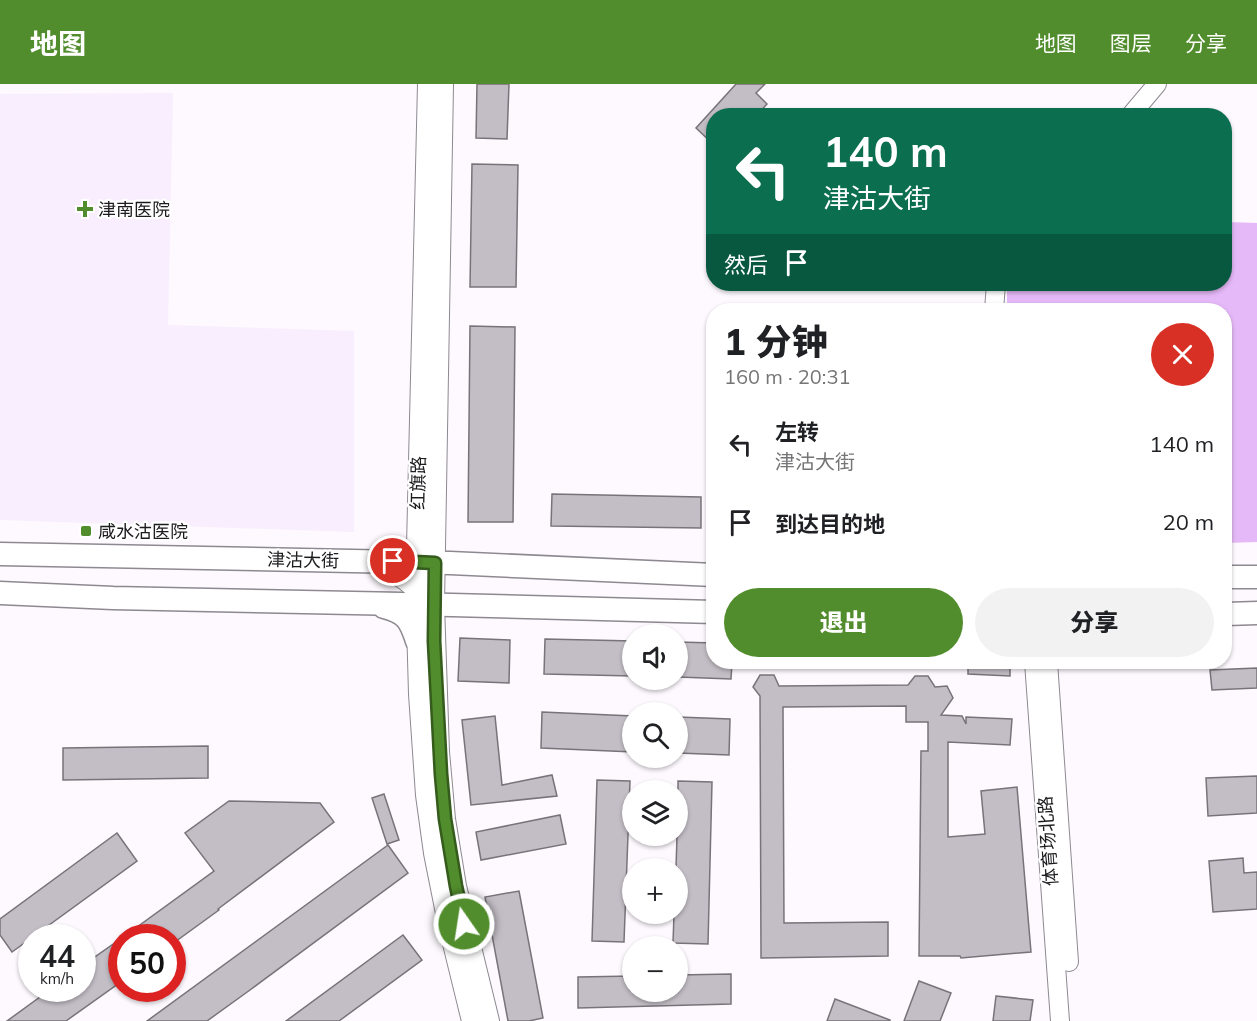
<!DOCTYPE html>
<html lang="zh">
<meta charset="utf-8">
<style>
body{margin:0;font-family:Mulish,"Noto Sans SC",sans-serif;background:#f2f2f2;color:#202124;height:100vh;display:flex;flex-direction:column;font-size:22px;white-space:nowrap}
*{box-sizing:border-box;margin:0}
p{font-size:20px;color:#757577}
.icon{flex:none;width:33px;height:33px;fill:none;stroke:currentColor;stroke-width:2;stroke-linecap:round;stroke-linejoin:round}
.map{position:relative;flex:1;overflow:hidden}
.drawer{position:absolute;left:706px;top:219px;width:526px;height:366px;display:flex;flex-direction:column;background:#fff;border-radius:24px;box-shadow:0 2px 4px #0004}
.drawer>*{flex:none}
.top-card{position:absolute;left:706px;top:24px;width:526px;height:183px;border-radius:24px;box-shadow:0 2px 4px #0004;background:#0b6e4f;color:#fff;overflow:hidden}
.buttons{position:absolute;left:622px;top:540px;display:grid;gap:12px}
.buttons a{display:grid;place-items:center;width:66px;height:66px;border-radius:50%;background:#fff;box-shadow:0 2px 4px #0004;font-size:30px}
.speed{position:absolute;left:18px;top:840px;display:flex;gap:12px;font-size:30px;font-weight:700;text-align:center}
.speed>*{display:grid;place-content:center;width:78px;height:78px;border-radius:50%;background:#fff;box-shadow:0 2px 4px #0004;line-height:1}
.speed small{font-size:15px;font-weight:400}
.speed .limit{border:9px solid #d22;background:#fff;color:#111}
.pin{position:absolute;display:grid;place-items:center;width:51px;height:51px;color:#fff;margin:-26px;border:3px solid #fff;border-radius:50%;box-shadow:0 2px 6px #0007}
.me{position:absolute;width:66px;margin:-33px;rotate:347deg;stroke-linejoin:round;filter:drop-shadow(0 0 4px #0008)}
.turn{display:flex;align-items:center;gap:21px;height:126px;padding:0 18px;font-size:27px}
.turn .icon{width:78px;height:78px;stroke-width:2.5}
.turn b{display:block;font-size:42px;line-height:51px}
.then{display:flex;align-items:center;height:57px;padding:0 18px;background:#0003;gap:12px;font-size:22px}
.round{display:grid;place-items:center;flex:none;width:63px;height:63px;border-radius:32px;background:#f2f2f2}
.headline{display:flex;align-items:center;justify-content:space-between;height:102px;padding:0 18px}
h1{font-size:36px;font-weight:800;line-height:45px}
.button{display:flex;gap:12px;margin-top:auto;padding:12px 18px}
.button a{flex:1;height:69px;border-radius:36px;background:#518d2c;color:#fff;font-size:24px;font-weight:800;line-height:69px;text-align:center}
.button a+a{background:#f2f2f2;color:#202124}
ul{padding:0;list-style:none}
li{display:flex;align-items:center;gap:18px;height:78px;padding:0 18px}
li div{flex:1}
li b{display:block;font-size:22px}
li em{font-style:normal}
header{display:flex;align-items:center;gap:36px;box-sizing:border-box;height:84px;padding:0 30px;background:#518d2c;color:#fff}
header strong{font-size:28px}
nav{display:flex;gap:33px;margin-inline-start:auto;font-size:21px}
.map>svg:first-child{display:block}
</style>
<header>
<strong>地图</strong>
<nav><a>地图</a><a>图层</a><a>分享</a></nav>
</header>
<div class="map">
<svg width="1257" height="937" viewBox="0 0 1257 937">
<rect width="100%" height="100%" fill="#fdf9fe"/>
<path fill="#f9eefe" d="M 173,9 L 168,241 L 354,247 L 354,448 L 0,436 L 0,10 Z"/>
<path fill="#e5b8f7" d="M 1226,138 L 1257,139 L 1257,458 L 1226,459 L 1226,226 L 1007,226 L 1007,200 L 1226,200 Z"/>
<g fill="#c3bdc5" stroke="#78737a" stroke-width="1.5">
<path d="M 477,0 L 509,0 L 507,55 L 476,54 Z"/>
<path d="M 736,0 L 765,0 L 756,9 L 767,20 L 756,32 L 714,32 L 714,61 L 696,44 Z"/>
<path d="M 472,80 L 518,81 L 516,203 L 470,203 Z"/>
<path d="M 470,242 L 515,243 L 513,438 L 468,438 Z"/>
<path d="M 552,410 L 701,413 L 701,444 L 551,442 Z"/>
<path d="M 460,554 L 510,556 L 509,599 L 458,597 Z"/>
<path d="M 545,555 L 633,557 L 633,592 L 544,590 Z"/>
<path d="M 678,558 L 714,559 L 714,578 L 732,578 L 731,595 L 678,593 Z"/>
<path d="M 968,578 L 1010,578 L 1010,592 L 968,590 Z"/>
<path d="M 1257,584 L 1257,604 L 1212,606 L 1210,586 Z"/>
<path d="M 760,591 L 774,591 L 779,602 L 908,601 L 915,592 L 928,592 L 935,603 L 947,602 L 953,614 L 941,631 L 962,632 L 966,640 L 966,633 L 1012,635 L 1010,661 L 948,658 L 948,753 L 985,750 L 981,707 L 1017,703 L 1031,868 L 961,874 L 960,872 L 919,872 L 921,667 L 928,667 L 928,638 L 906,638 L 906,622 L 783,623 L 784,839 L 888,838 L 888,872 L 761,874 L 760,612 L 753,603 Z"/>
<path d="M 542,628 L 633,632 L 633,668 L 541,664 Z"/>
<path d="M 495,632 L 502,701 L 552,691 L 557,712 L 471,721 L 462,636 Z"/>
<path d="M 678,633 L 730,635 L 729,671 L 678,669 Z"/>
<path d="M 208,662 L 208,694 L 63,696 L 63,664 Z"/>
<path d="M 1257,692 L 1257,729 L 1208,732 L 1206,694 Z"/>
<path d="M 597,696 L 630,697 L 624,858 L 592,857 Z"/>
<path d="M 678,697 L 712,698 L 708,860 L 673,859 L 674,830 L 678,830 L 678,784 L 676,784 L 677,752 L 678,752 Z"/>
<path d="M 384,710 L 399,756 L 387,760 L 372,714 Z"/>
<path d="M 229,717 L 320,719 L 334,738 L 218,825 L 219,826 L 172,860 L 172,854 L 122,854 L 214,787 L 185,749 Z"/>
<path d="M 560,731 L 566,760 L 481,776 L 476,748 Z"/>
<path d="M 117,749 L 137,777 L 12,868 L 0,851 L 0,835 Z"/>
<path d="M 388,761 L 408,789 L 250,906 L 207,937 L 147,937 Z"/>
<path d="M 1243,774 L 1244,789 L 1257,788 L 1257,825 L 1213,828 L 1209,777 Z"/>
<path d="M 519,807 L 543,934 L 529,937 L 508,937 L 485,813 Z"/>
<path d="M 403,851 L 422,876 L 339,937 L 286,937 Z"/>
<path d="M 122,854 L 122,897 L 66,937 L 7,937 L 44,910 L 41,904 L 82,904 L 82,882 Z"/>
<path d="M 731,890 L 731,920 L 578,924 L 578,893 L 633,892 L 633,908 L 678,908 L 678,891 Z"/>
<path d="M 919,897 L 951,909 L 940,937 L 904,937 Z"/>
<path d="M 996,912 L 1033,916 L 1030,937 L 993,937 Z"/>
<path d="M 835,915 L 890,936 L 890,937 L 827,937 Z"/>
</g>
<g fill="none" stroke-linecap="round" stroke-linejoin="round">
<defs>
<g id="tertiary">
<path d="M 1130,32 L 1157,0"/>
<path d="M 994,226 L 996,200"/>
<path d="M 1034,578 L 1060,937"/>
<path d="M 1048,578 L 1069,878"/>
</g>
<g id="secondary">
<path d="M 428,0 L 416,504 L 419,610 L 426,711 L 434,769 L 448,839 L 472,937"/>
<path d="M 443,0 L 434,521 L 439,668 L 445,735 L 456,802 L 489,937"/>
<path d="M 373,477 C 391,486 409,496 422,512"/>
</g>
<g id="primary">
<path d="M 0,470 L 450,479 L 714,491"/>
<path d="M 1226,493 L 1257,493"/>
<path d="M 0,509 L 113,514 L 452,521 L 714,528"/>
<path d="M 384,523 C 406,529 410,535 417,557"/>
<path d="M 1226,530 L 1257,529"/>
</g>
</defs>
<use href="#tertiary" stroke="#8e8991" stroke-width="20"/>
<use href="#secondary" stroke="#8e8991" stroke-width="22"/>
<use href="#primary" stroke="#8e8991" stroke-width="25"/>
<use href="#tertiary" stroke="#fff" stroke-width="18"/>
<use href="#secondary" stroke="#fff" stroke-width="20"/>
<use href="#primary" stroke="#fff" stroke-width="22"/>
</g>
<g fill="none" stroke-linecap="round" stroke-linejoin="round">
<defs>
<path id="route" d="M 393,477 L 435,479 L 434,557 L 441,690 L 445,735 L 456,802 L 464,840"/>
</defs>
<use href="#route" stroke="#355c1d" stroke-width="15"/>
<use href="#route" stroke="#518d2c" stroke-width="10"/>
</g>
<g fill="#518d2c" stroke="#fff" stroke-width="2">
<path d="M82 116h6v6h6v6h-6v6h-6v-6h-6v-6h6z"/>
<rect x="80" y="441" width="12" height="12" rx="3"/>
</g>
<g text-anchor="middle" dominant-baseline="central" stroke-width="4.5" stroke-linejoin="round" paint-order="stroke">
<g font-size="18" fill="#1d1b1e" stroke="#fff" text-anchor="start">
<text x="98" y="125">津南医院</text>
<text x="98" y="447">咸水沽医院</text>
</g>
<g font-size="18" fill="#1d1b1e" stroke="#fff">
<text transform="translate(418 399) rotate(-89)">红旗路</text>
<text transform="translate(303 476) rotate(1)">津沽大街</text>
<text transform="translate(1048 757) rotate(-94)">体育场北路</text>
</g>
</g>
</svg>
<div class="buttons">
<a><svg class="icon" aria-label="sound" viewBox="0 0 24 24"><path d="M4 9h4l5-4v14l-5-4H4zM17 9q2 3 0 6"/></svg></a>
<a><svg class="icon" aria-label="search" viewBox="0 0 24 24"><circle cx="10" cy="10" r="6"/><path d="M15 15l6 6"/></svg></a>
<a><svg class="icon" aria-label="layers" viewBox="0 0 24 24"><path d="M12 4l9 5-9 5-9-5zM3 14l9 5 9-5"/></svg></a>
<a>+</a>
<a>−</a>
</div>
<div class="speed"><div>44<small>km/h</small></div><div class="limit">50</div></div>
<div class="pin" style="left:393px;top:477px;background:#d93025"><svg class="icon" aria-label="arrive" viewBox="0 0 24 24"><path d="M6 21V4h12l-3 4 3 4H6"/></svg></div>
<svg class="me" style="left:464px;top:840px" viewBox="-20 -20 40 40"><circle r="17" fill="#518d2c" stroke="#fff" stroke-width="3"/><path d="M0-11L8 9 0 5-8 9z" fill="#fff"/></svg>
<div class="top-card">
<div class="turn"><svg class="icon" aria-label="left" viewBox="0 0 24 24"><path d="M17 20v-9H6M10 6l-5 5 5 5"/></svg><div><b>140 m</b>津沽大街</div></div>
<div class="then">然后<svg class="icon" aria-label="arrive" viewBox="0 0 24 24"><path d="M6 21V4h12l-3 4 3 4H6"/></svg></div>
</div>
<section class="drawer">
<div class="headline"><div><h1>1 分钟</h1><p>160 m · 20:31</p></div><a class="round" style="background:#d93025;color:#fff"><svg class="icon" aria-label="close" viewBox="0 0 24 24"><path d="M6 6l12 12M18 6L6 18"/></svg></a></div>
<ul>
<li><svg class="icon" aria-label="left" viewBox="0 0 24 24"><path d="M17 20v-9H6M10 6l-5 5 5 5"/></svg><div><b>左转</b><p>津沽大街</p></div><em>140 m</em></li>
<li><svg class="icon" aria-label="arrive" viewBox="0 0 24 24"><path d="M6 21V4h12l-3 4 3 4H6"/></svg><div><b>到达目的地</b></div><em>20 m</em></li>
</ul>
<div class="button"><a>退出</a><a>分享</a></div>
</section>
</div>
